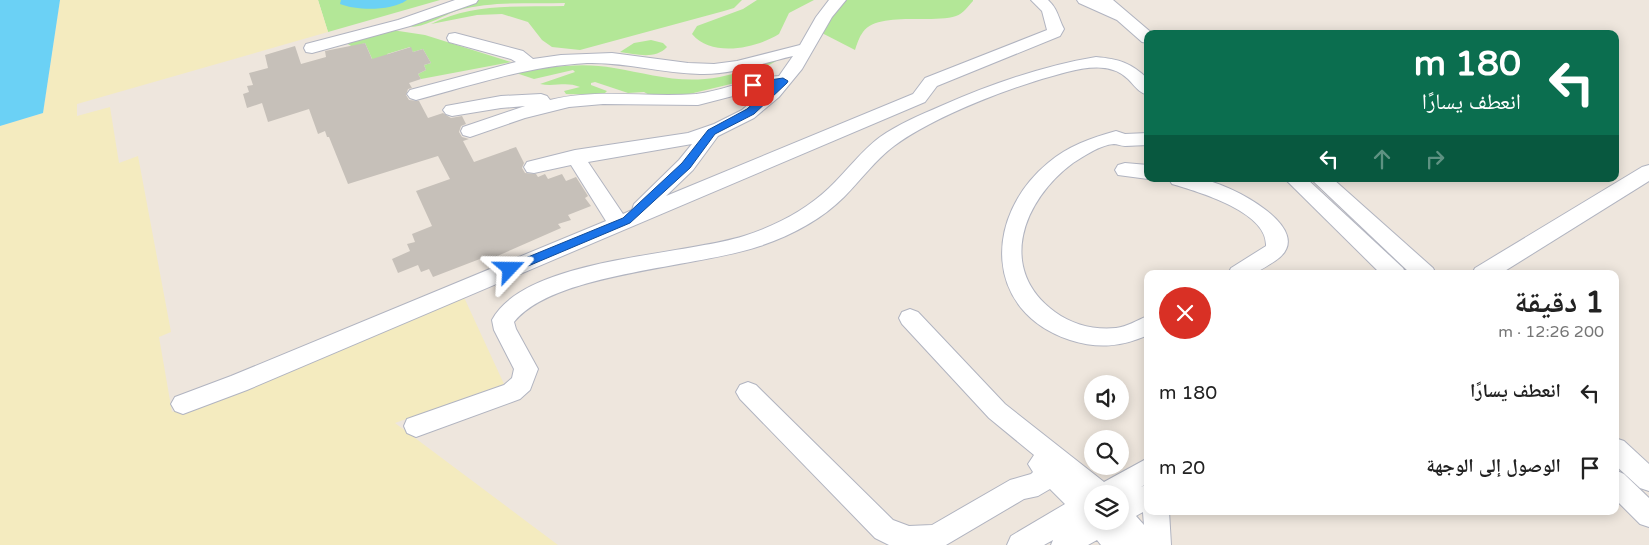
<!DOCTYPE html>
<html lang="ar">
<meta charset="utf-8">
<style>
body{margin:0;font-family:"Varela Round","Noto Naskh Arabic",sans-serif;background:#f6f6f6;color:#222;direction:rtl;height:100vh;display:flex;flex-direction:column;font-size:19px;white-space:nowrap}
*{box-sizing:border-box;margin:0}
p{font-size:16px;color:#767676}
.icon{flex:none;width:28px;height:28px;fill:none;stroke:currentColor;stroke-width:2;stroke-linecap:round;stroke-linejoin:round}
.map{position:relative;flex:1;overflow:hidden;direction:ltr}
.details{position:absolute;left:1144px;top:270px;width:475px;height:245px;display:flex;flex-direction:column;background:#fff;border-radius:10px;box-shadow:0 2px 12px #0003;direction:rtl}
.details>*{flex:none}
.hud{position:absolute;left:1144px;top:30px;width:475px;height:152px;border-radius:10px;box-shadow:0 2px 12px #0003;direction:rtl;background:#0b6e4f;color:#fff;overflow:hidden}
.fabs{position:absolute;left:1084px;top:375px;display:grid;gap:10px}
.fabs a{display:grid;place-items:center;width:45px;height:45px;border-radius:50%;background:#fff;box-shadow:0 2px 12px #0003;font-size:25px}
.pin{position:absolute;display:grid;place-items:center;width:42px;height:42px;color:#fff;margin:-21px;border-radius:10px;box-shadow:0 2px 8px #0006}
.me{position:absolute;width:55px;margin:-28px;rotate:67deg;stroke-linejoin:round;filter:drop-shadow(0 0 4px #0008)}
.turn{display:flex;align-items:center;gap:18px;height:105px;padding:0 15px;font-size:22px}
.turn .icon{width:65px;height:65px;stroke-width:2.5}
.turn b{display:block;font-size:35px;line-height:42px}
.lanes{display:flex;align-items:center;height:48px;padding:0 15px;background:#0003;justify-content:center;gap:25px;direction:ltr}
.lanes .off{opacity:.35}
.round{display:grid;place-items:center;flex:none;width:52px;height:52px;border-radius:26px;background:#f6f6f6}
.headline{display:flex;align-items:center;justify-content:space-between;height:85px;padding:0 15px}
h1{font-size:30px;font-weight:700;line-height:38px}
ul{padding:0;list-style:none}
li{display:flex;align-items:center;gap:15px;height:75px;padding:0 15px}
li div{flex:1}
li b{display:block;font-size:19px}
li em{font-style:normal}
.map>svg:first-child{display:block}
</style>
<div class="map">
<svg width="1649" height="545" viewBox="0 0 1649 545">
<rect width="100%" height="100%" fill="#eee6dd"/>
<g fill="#b3e797">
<path d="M 318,0 L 440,0 L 328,32 Z"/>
<path d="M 473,0 L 742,0 L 734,8 L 724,11 L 580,50 L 552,47 L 542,40 L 528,22 L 502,14 L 477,15 L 431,24 C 472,3 519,7 564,6 L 565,3 C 530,4 493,1 459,10 C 446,14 420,30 409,26 Z"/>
<path d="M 757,0 L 814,0 L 789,13 L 779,34 C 757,48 712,58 692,34 L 697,26 L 743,9 Z"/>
<path d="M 843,0 L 973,0 L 973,1 C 968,6 963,14 956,16 C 933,24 878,11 863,32 C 859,37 857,44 855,50 L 820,32 Z"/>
<path d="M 392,30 L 425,35 L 511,62 L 421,79 L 418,74 L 426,70 L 424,65 L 431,63 L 423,49 L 413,52 L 410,47 L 387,54 L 389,58 L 374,63 L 365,43 L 353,47 L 346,43 Z"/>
<path d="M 651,40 L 663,43 L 667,47 C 655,60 636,54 620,52 L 634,43 Z"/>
<path d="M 782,58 L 735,83 L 681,96 L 653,97 L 644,92 L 628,93 L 595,82 L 591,83 L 591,85 L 607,91 L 603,95 L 566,94 L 564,91 L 580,87 C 566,81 555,87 540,84 L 575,72 L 573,70 L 534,79 L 516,73 C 548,67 582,62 614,68 C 645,73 673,82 705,79 C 731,77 757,66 782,58 Z"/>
</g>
<path fill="#f4ebbf" d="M 60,0 L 318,0 L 328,32 L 77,104 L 77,116 L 110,107 L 119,163 L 138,156 L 171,332 L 159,337 L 172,412 L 462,293 L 504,384 L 395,423 L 558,545 L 0,545 L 0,126 L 43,113 Z"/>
<g fill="#6bd1f5">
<path d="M 0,0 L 60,0 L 43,113 L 0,126 Z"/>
<path d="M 341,0 L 407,0 C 391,11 358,11 340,4 Z"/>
</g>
<path fill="#c6c0b9" d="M 365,43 L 372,59 L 411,47 L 413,52 L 423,49 L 431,63 L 424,65 L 426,70 L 418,74 L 421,79 L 409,83 L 412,88 L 408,89 L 406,95 L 409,100 L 419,101 L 428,118 L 443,113 L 451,118 L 462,116 L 466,124 L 461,126 L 459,132 L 462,137 L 469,139 L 463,141 L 474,162 L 516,147 L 524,163 L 522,168 L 525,173 L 536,174 L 538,177 L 545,174 L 548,179 L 562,174 L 566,181 L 576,177 L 588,196 L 585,198 L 591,206 L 568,215 L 571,220 L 558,224 L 561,228 L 486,261 L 485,257 L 433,277 L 429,269 L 421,272 L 418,265 L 398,273 L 392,259 L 410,251 L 407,244 L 415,242 L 412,234 L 432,226 L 416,191 L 450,179 L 438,156 L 348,184 L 329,137 L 327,137 L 325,131 L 318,134 L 309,109 L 268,122 L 262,103 L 247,108 L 243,94 L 249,92 L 247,86 L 253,85 L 249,73 L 268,68 L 265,55 L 295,46 L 301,64 L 326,57 L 325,51 Z"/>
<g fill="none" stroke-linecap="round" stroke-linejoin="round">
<defs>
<g id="minor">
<path d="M 455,0 L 478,0 L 476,3 L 410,26 L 312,53 L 306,52 L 304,48 L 306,44 L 398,20 Z"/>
<path d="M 829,0 L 846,0 L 832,17 L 802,69 L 779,97 L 754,118 L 718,136 L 693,170 L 666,196 L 913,94 L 925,78 L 1047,30 L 1042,11 L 1031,0 L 1048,0 C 1058,9 1058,18 1064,29 L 1060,36 L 937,86 L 925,102 L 247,390 L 183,414 L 175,411 L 171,404 L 175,397 L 231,376 L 606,221 L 571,165 L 534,173 L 527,172 L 524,167 L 527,162 L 575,150 L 688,133 L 714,124 L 742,110 L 768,87 L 698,105 L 603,104 L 569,107 L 525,118 L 470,137 L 463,135 L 461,131 L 463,127 L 525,106 L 501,108 L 452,116 L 446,114 L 443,110 L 446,106 L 501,96 L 541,94 L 547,96 L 550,100 C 599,88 646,98 696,94 C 724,91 750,77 779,76 L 793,56 C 762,63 733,75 700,74 C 662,73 625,62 587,63 C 528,66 473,85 416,100 L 410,98 L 407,94 L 410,90 L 516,62 L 511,59 L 449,42 L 447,38 L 449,34 L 455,33 L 523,51 L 533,59 L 561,55 L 612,53 L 688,63 L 714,64 L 737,61 L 800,45 L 816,17 ZM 692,144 L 679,160 L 634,204 L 632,210 L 623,214 L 588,162 Z"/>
<path d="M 1077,0 L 1113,0 L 1153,34 L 1148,34 L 1148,43 L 1142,42 L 1117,20 L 1079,3 Z"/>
<path d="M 1096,57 C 1119,59 1131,63 1148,79 L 1148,95 C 1139,93 1134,85 1128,79 C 1111,63 1088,67 1067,72 C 1016,85 936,115 894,146 C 875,160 861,180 844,197 C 821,220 790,236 760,246 C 697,268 554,272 514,322 L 516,329 L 538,369 L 530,390 L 520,399 L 416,437 L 407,433 L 404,426 L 407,419 L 504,385 L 512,378 L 514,369 L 494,330 L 492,320 C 525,258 681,256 744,236 C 775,226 806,210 829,188 C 847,171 861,151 880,137 C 899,124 920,115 941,106 C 991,84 1042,66 1096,57 Z"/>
<path d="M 1116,131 L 1125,134 L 1148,133 L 1148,145 C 1140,145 1132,146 1125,146 C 1121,146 1117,144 1114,144 C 1100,145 1084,156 1073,163 C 1023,200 996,269 1055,312 C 1073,325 1094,330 1116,328 C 1127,327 1137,320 1148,316 L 1148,335 C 1121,347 1098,349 1070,340 C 983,311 984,216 1048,163 C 1068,146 1091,138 1116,131 Z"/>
<path d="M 1125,163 L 1148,165 L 1148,179 L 1118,175 L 1115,170 L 1118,165 Z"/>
<path d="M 1649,165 L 1649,181 L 1500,274 L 1472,274 L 1475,268 L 1642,167 Z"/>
<path d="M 1169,179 C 1179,178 1190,178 1200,179 C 1227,182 1322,230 1275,261 C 1253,275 1254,274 1228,274 L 1231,268 L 1266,246 C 1268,212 1199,192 1172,184 Z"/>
<path d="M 1285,179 L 1307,179 L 1403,268 L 1406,274 L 1381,274 Z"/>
<path d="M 1311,179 L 1333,179 L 1433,268 L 1436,274 L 1411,274 Z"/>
<path d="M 910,309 L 918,312 L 1005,404 L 1104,482 L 1148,458 L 1148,483 L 1141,487 L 1148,484 L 1148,511 L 1169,511 L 1171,545 L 1101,545 L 1097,540 L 1088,545 L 1051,545 L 1053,540 L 1044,545 L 1007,545 L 1011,536 L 1065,504 L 1050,489 L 1038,496 L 1024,499 L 946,545 L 889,545 L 875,538 L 740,399 L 736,392 L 740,385 L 748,382 L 756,385 L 893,520 L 909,526 L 932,525 L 1010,480 L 1031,474 L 1033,472 L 1028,464 L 1034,455 L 989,418 L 902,324 L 899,318 L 902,312 ZM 1092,494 L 1120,494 L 1120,521 L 1092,521 ZM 1143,512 L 1144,525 L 1136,516 Z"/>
<path d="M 1615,438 L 1624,441 L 1649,464 L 1649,491 L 1640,488 L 1615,465 Z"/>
<path d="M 1615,470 L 1624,474 L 1649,498 L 1649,527 L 1640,524 L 1615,499 Z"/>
</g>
</defs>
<use href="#minor" stroke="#b1b4c0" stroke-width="2"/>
<use href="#minor" fill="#fff" fill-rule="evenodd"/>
</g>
<path fill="#1a73e8" stroke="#114b97" d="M 783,78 L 788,81 L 787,83 L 754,114 L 715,134 L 690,168 L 630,223 L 514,272 L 506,272 L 506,266 L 623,218 L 682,163 L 708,130 L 747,109 L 773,85 L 753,88 L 749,85 L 750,83 Z"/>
</svg>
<div class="fabs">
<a><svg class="icon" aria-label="sound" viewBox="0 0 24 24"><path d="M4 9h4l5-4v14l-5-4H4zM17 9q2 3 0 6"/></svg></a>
<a><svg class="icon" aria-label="search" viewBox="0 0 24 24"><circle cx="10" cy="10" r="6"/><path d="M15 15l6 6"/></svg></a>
<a><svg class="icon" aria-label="layers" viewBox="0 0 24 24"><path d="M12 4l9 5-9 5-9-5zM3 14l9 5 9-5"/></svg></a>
</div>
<div class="pin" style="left:753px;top:85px;background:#d93025"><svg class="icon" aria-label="arrive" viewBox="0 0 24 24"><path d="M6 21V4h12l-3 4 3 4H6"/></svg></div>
<svg class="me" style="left:510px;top:269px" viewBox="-20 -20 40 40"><path d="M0-17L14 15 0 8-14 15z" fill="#1a73e8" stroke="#fff" stroke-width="4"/></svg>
<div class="hud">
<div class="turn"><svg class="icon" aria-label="left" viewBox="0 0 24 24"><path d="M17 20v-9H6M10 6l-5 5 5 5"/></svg><div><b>180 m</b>انعطف يسارًا</div></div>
<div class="lanes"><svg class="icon" aria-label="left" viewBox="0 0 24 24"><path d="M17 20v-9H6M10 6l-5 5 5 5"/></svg><svg class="icon off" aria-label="ahead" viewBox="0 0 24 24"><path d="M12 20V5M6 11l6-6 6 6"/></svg><svg class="icon off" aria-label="right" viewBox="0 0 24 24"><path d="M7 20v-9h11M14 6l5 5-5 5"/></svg></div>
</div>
<section class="details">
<div class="headline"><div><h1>1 دقيقة</h1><p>200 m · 12:26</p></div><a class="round" style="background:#d93025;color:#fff"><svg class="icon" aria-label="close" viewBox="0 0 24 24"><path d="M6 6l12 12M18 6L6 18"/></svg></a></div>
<ul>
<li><svg class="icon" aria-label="left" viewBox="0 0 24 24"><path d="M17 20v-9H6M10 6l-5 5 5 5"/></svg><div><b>انعطف يسارًا</b></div><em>180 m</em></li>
<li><svg class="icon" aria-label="arrive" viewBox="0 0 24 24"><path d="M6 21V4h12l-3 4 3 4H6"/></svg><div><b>الوصول إلى الوجهة</b></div><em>20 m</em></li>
</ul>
</section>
</div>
